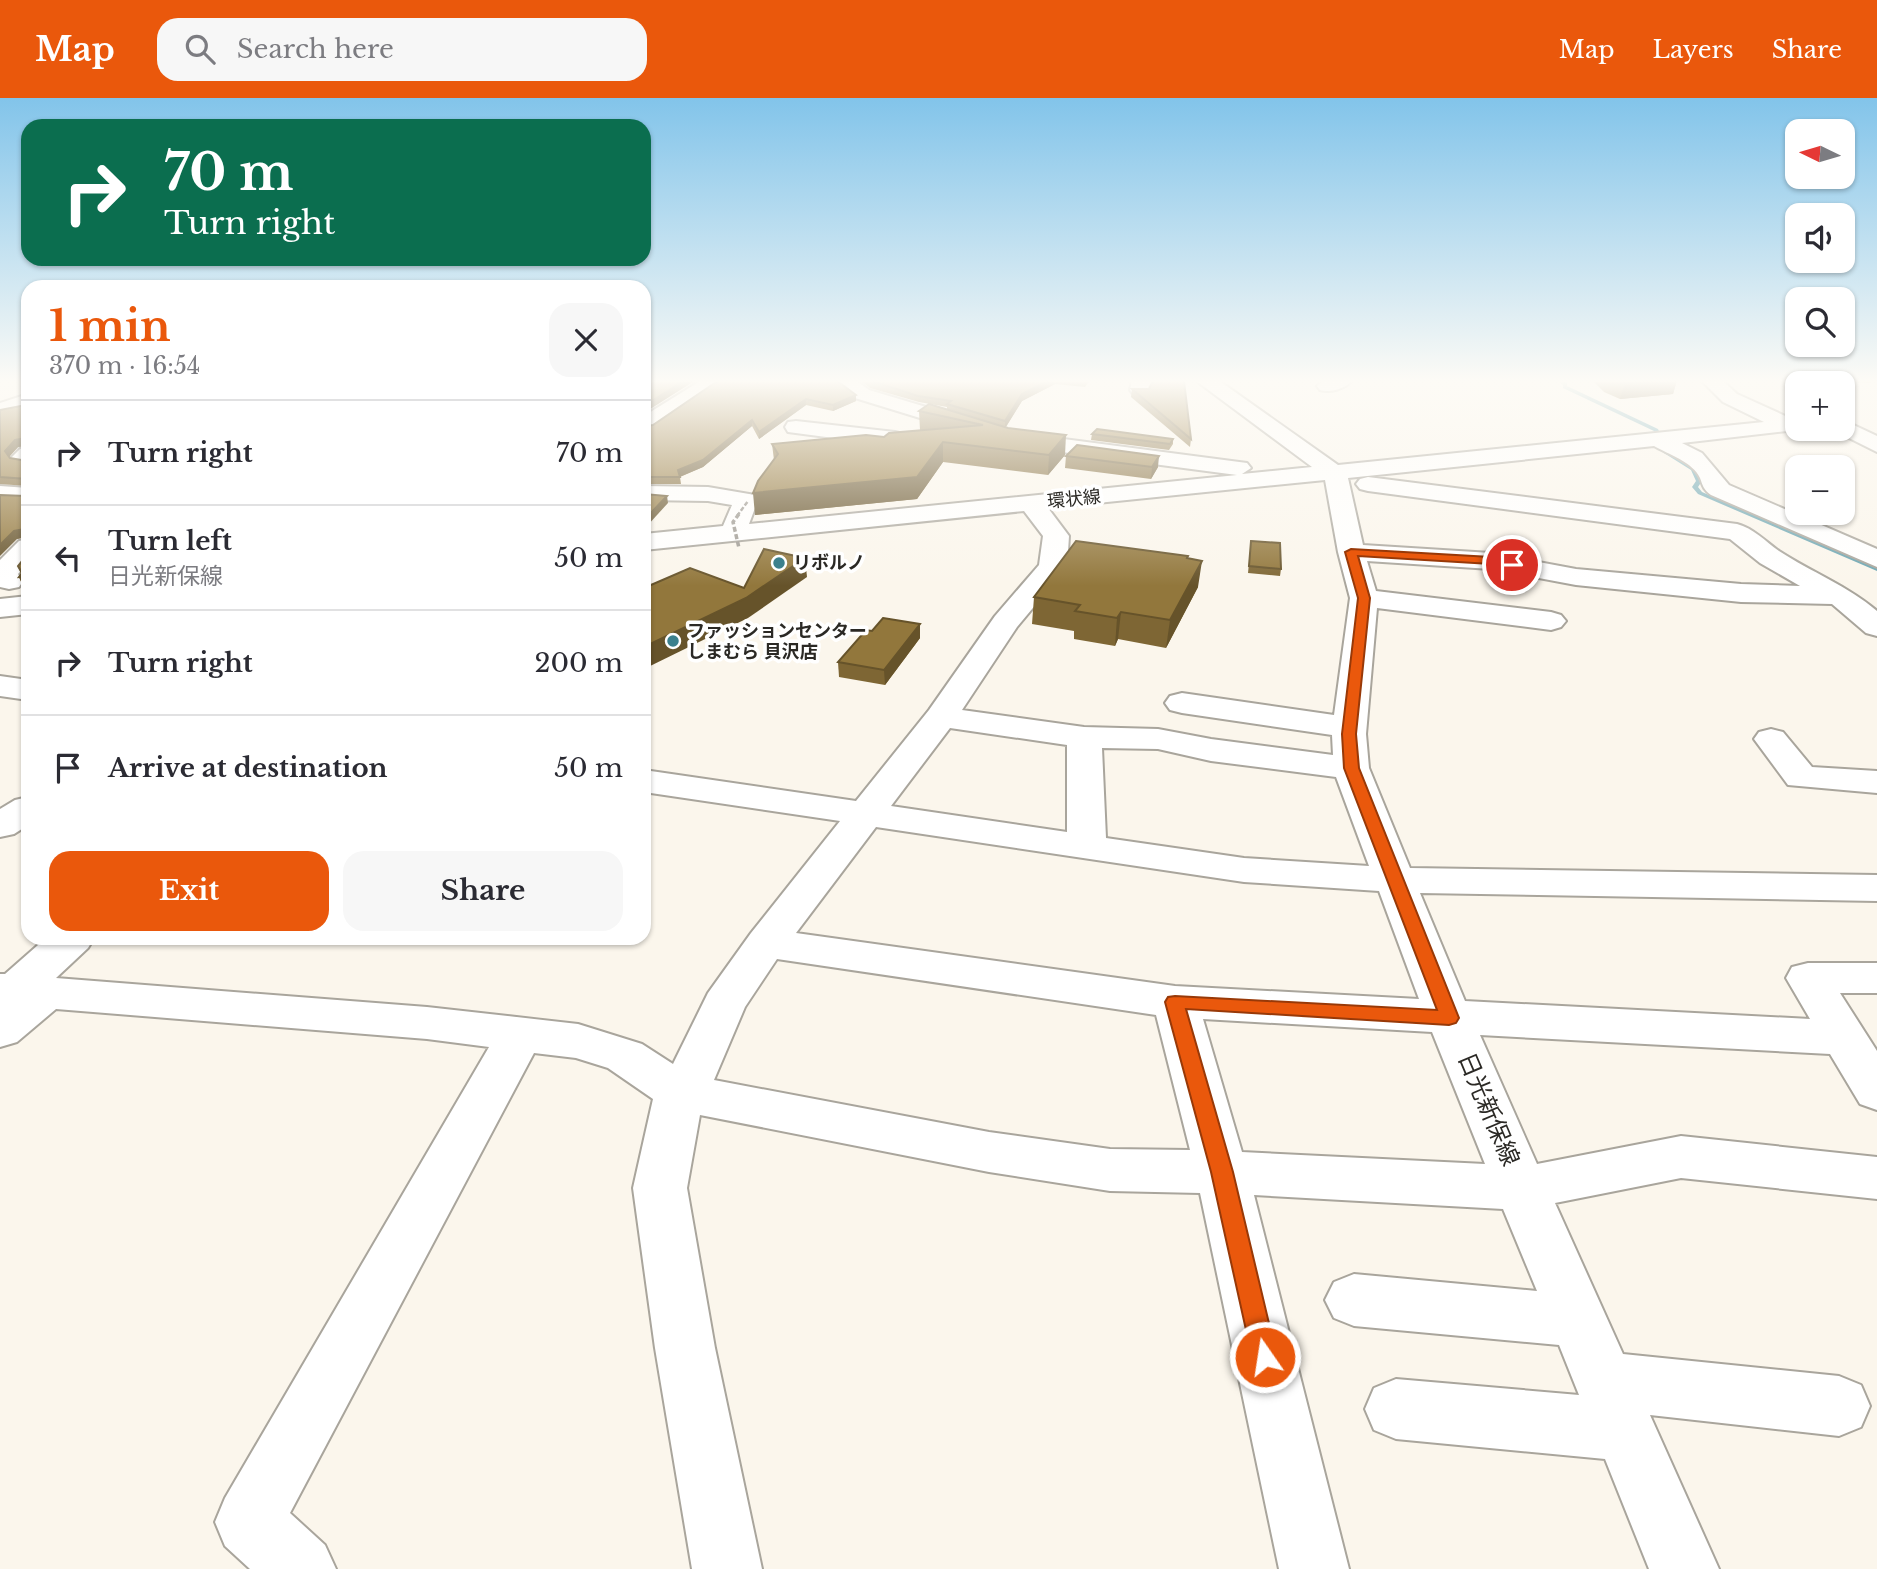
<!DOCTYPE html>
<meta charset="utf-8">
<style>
body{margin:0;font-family:"Libre Baskerville","Noto Sans JP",serif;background:#f7f7f7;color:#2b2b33;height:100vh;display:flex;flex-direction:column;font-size:26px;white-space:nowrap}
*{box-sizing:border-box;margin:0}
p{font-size:23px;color:#7c7c81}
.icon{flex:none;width:38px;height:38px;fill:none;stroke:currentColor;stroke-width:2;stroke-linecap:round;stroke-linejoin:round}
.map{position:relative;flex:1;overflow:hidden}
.panel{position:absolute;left:21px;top:182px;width:630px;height:665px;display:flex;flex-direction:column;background:#fff;border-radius:21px;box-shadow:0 2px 5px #0004}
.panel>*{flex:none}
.banner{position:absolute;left:21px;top:21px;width:630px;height:147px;border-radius:21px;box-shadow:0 2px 5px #0004;background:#0b6e4f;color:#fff;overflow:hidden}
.needle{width:46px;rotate:275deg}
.buttons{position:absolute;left:1785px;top:21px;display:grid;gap:14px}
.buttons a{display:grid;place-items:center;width:70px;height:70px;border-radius:14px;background:#fff;box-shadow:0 2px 5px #0004;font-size:35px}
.pin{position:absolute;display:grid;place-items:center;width:60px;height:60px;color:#fff;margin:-30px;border:4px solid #fff;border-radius:50%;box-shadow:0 2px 7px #0007}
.me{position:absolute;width:77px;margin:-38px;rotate:347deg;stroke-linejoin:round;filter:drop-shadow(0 0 5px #0008)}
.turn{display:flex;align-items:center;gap:24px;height:147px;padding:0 28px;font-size:32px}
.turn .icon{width:91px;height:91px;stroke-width:2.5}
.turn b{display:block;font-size:49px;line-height:60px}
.round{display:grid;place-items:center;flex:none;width:74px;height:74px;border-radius:21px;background:#f7f7f7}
.overview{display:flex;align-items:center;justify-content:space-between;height:119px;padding:0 28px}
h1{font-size:42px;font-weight:700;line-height:52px;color:#ea580c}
.primary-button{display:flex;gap:14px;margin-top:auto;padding:14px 28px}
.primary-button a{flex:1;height:80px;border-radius:21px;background:#ea580c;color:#fff;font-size:28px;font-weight:700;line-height:80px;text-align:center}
.primary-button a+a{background:#f7f7f7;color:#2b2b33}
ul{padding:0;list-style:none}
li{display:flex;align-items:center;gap:21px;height:105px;padding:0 28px;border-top:2px solid #e1e1e2}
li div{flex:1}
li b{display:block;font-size:26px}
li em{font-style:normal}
header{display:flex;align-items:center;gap:42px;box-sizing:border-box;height:98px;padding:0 35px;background:#ea580c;color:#fff}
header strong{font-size:33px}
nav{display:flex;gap:38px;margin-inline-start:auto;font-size:24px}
.search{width:490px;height:63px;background:#f7f7f7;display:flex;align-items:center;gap:18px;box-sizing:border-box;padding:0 24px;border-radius:21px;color:#7c7c81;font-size:26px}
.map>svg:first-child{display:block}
</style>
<header>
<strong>Map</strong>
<div class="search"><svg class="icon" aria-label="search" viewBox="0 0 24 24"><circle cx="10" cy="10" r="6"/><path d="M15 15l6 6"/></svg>Search here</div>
<nav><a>Map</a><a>Layers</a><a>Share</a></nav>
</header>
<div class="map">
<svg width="1877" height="1471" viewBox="0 0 1877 1471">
<rect width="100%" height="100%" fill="#fbf6ec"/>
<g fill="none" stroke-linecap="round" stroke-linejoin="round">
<path fill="#6da6b2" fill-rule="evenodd" d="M 1556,282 L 1562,282 L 1567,285 L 1567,288 L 1658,331 L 1668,353 L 1695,370 L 1702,383 L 1698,389 L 1702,394 L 1877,469 L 1877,473 L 1698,396 L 1692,389 L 1696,383 L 1691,372 L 1664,355 L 1654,333 L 1563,290 L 1563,287 Z"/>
<defs>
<g id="minor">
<path d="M 702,282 L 725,282 L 652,332 L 644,333 L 644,318 Z"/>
<path d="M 832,282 L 855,282 L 869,292 L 1010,334 L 1247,365 L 1251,370 L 1242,376 L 1312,369 L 1195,282 L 1218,282 L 1338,367 L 1764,324 L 1723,304 L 1701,282 L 1722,282 L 1737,296 L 1792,321 L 1797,321 L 1797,331 L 1805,331 L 1682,345 L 1702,355 L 1729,387 L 1877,451 L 1877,469 L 1711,397 C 1703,391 1703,388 1700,380 C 1693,364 1668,356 1654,348 L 1348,380 L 1363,447 L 1491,455 L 1576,471 L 1741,486 L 1800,488 L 1760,465 L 1730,441 L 1368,393 L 1360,391 L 1356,386 L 1360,381 L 1368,379 L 1737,426 C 1753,430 1765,443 1779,453 C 1811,474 1848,488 1877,513 L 1877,538 L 1866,535 L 1832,506 L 1741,504 L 1576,487 L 1491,471 L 1367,463 L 1376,493 L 1551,514 L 1561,517 L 1566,523 L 1561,529 L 1551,532 L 1377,510 L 1366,636 L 1369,670 L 1410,770 L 1877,777 L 1877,803 L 1420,795 L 1465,903 L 1810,921 L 1786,880 L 1792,869 L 1808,865 L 1877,865 L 1877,895 L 1840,895 L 1877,953 L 1877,1012 L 1860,1006 L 1830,956 L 1480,937 L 1537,1066 L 1681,1038 L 1877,1059 L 1877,1101 L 1681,1080 L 1555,1105 L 1623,1256 L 1839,1278 L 1861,1287 L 1870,1308 L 1861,1329 L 1839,1338 L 1650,1317 L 1719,1471 L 1649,1471 L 1605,1361 L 1396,1341 L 1374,1332 L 1365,1311 L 1374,1290 L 1396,1281 L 1579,1297 L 1559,1247 L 1354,1228 L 1334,1220 L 1325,1202 L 1334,1184 L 1354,1176 L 1537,1193 L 1503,1111 L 1254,1097 L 1349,1471 L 1279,1471 L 1200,1095 L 1110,1093 L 989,1074 L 700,1017 L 687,1090 L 715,1250 L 762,1471 L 692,1471 L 655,1250 L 633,1090 L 653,1001 L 608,970 L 576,960 L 534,955 L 290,1415 L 325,1447 L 336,1471 L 250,1471 L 225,1448 L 215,1424 L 225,1400 L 489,949 L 427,941 L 56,911 L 17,944 L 0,949 L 0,876 L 5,876 L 46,840 L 94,840 L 88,850 L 56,880 L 427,909 L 578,926 L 642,946 L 673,966 L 708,895 L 751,835 L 840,723 L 644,694 L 644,672 L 856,703 L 929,612 L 995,518 L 1039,467 L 1043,438 L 1024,413 L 644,452 L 644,436 L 723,428 L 732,407 L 708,403 L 644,402 L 644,388 L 708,389 L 755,397 L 758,402 L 749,426 L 1237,377 L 1008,347 L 855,300 ZM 1325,382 L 1338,454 L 1350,500 L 1334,617 L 1182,595 L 1170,598 L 1165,605 L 1170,612 L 1182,615 L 1332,637 L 1333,657 L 1211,641 L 1158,631 L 1084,629 L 962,612 L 1017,529 L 1067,469 L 1069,438 L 1048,410 ZM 950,630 L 1067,647 L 1067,734 L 891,708 ZM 1102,650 L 1158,651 L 1211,663 L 1336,679 L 1369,768 L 1244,760 L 1106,740 ZM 876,729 L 1244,784 L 1379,793 L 1419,901 L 1175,888 L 796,835 ZM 777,861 L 1156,917 L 1190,1052 L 1110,1051 L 989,1034 L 714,982 L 745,909 ZM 1203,921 L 1432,934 L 1485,1066 L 1242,1054 Z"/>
<path d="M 1132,282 L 1152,282 L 1147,296 L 1133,296 L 1130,292 Z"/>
<path d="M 1324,282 L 1352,282 C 1346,291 1330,295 1320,292 L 1317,288 Z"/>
<path d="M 28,296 L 28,311 L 0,317 L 0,305 Z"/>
<path d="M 1843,322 L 1877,338 L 1877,354 L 1835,333 L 1834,331 L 1843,331 Z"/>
<path d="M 796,323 L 895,334 L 903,336 L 906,341 L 903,346 L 895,348 L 788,334 L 785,329 L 788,324 Z"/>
<path d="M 28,349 L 28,368 L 14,365 L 11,360 L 20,351 Z"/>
<path d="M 0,388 L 28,390 L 28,404 L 0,402 Z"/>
<path d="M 28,441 L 28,465 L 18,476 L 23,483 L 19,489 L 9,491 L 0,489 L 0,462 L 19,443 Z"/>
<path d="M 28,498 L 28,516 L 0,519 L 0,501 Z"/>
<path d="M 0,578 L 28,582 L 28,602 L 0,598 Z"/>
<path d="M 1771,631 L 1783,634 L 1812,669 L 1877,673 L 1877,695 L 1788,687 L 1754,641 L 1759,634 Z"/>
<path d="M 28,699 L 28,727 L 14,736 L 0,739 L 0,711 L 15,702 Z"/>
</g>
</defs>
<use href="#minor" stroke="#a9a59c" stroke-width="4"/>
<use href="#minor" fill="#fff" fill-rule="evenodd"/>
<path stroke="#9d9992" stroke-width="2.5" stroke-dasharray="4.5 2" stroke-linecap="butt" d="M 737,418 L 748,403"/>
<path stroke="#9d9992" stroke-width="3.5" stroke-dasharray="5 2.5" stroke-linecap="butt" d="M 739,416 L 733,424 L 739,450"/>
</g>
<g fill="#7e6634" fill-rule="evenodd">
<path d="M 719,282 L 856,297 L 856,303 L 833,313 L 806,307 L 759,341 L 752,328 L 703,369 L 680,379 L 681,386 L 644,386 L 644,328 L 653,327 Z"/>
<path d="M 860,282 L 1090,282 L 1085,289 L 1055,286 L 1022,303 L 1006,329 L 1065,357 L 1048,377 L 943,364 L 917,401 L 755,417 L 774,362 L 772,346 L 884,339 L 920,332 L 919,313 L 947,312 L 947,309 L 919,304 L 870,290 Z"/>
<path d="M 1592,282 L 1677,282 L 1673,296 L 1620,301 L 1604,294 Z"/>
<path d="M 1807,282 L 1871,282 L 1870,285 Z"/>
<path d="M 1132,291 L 1191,341 L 1190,349 L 1131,299 Z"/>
<path d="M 28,294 L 28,487 L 23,488 L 19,479 L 21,476 L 18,468 L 27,457 L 27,439 L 17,441 L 26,398 L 27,388 L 0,386 L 0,312 L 26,307 ZM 27,348 L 27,363 L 10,360 L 9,359 L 18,349 Z"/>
<path d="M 1092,336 L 1173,341 L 1173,346 L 1169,352 L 1091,342 Z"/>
<path d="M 1066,358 L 1158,369 L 1151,381 L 1065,370 Z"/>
<path d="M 1251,443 L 1281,471 L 1280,478 L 1248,475 Z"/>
<path d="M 1188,458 L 1188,461 L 1198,489 L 1166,550 L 1118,541 L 1115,548 L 1074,541 L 1074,533 L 1032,526 L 1034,499 Z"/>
<path d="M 920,526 L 920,540 L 885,587 L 839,579 L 838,564 L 872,533 Z"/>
</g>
<g fill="#66532a">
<path d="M 685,282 L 696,282 L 644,315 L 644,308 Z"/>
<path d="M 1050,282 L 1055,282 L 1055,286 L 1022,303 L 1005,330 L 1005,323 L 1022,296 Z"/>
<path d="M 1655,282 L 1677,282 L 1673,296 L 1620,301 L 1625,285 Z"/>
<path d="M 856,297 L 856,303 L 833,313 L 833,307 Z"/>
<path d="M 806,301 L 806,307 L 759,341 L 759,334 Z"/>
<path d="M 752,322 L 752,328 L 703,369 L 679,379 L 678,372 Z"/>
<path d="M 1066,337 L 1065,357 L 1048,377 L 1049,357 Z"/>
<path d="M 27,340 L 28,347 L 18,349 L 8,360 L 5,353 L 15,342 Z"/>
<path d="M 943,344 L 943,364 L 917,401 L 755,417 L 753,395 Z"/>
<path d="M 1159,358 L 1158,369 L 1151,381 L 1152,369 Z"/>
<path d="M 667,398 L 668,405 L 647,428 L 644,428 L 644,420 Z"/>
<path d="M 24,431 L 27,438 L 17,441 L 0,458 L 0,447 L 14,433 Z"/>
<path d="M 805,460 L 807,479 L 748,520 L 644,571 L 644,549 Z"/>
<path d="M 1202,463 L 1198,489 L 1166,550 L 1170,522 Z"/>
<path d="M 28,478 L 28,487 L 23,488 L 19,479 Z"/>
<path d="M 1121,514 L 1118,541 L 1115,548 L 1117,520 Z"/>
<path d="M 920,526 L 920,540 L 885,587 L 884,572 Z"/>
</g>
<g fill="#92773c" stroke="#66532a" stroke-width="2" fill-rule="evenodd">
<path d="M 644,282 L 685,282 L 644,308 Z"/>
<path d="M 719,282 L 836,282 L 856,297 L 833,307 L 806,301 L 759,334 L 752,322 L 703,362 L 678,372 L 680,379 L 644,379 L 644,351 L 648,347 L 644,349 L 644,328 L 653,327 Z"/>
<path d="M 869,282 L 1050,282 L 1022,296 L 1005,323 L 947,306 L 951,303 L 918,298 Z"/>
<path d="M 1153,282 L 1184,283 L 1191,341 L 1132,291 L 1149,291 Z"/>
<path d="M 1619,282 L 1655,282 L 1625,285 Z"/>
<path d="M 28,294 L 28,478 L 19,479 L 22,475 L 18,468 L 27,457 L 27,433 L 24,431 L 14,433 L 0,447 L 0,397 L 26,398 L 27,381 L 0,379 L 0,312 L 26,307 ZM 27,340 L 27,363 L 10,360 L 5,353 L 15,342 Z"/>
<path d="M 929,306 L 1008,330 L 1066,337 L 1049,357 L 943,344 L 917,379 L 753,395 L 758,383 L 778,356 L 772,346 L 866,337 L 884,339 L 889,335 L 983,327 L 919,313 Z"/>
<path d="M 1097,331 L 1173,341 L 1170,346 L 1092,336 Z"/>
<path d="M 1077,347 L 1159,358 L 1152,369 L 1066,358 Z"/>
<path d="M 644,396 L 667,398 L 646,420 L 644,420 Z"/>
<path d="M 1076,443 L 1188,458 L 1187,460 L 1202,463 L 1170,522 L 1121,514 L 1117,520 L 1075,513 L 1080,507 L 1034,499 Z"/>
<path d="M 1251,443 L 1280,445 L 1281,471 L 1249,468 Z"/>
<path d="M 764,451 L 805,460 L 746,500 L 644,549 L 644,490 L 690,470 L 744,490 Z"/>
<path d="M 883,520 L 920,526 L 884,572 L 838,564 L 866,532 L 872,533 Z"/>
</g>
<linearGradient id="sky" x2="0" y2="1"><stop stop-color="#82c4ea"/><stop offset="0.58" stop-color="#fdfbf6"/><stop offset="1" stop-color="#fdfbf6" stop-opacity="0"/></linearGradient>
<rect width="1877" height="488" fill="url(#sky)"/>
<path fill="#ea580c" stroke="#983908" stroke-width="2" d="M 1351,451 L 1491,459 L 1518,467 L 1512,470 L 1491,466 L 1358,458 L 1370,500 L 1356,636 L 1359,670 L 1459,920 L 1456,925 L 1449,927 L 1186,911 L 1233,1074 L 1277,1259 L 1274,1267 L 1265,1271 L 1256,1267 L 1252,1259 L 1211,1074 L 1165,904 L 1168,899 L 1175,898 L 1437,912 L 1344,670 L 1342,636 L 1358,500 L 1345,454 Z"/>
<g fill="#3b808d" stroke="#fff" stroke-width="2.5">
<circle cx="779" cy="465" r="7"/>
<circle cx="673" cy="543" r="7"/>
</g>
<g text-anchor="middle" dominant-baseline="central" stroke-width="7" stroke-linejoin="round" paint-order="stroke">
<g font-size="18" fill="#2b2925" stroke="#fff">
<text transform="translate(1074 401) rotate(-6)">環状線</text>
</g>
<g font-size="18" font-weight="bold" fill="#2b2925" stroke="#fff" text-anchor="start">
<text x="793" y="465">リボルノ</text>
<text x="687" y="533">ファッションセンター<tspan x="687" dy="21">しまむら 貝沢店</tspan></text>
</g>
<g font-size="24" fill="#2b2925" stroke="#fff">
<text transform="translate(1489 1011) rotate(67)">日光新保線</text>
</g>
</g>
</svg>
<div class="buttons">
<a><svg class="needle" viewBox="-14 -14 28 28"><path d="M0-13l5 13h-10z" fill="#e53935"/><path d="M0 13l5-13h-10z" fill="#7c7c81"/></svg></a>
<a><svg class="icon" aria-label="sound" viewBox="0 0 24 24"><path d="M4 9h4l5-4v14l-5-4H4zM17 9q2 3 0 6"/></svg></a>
<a><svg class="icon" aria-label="search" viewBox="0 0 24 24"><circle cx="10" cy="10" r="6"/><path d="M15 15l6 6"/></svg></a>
<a>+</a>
<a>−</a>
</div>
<div class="pin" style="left:1512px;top:467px;background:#d93025"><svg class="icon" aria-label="arrive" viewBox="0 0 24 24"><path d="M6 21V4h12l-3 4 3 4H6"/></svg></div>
<svg class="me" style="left:1265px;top:1259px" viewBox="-20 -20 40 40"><circle r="17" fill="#ea580c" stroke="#fff" stroke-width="3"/><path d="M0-11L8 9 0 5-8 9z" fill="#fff"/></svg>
<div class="banner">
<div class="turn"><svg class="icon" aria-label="right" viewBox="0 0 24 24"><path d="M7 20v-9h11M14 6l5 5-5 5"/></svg><div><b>70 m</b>Turn right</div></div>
</div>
<section class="panel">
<div class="overview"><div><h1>1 min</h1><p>370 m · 16:54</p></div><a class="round"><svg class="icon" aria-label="close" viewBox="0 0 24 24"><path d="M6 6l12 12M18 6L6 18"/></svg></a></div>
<ul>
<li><svg class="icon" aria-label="right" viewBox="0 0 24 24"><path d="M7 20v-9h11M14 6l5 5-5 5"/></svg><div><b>Turn right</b></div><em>70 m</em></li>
<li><svg class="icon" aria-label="left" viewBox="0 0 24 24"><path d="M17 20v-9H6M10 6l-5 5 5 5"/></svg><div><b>Turn left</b><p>日光新保線</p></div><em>50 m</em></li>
<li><svg class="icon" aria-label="right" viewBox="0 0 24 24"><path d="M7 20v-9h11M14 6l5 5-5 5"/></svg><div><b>Turn right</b></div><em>200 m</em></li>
<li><svg class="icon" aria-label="arrive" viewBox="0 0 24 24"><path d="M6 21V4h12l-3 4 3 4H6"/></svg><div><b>Arrive at destination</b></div><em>50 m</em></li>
</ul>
<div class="primary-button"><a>Exit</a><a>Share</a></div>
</section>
</div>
